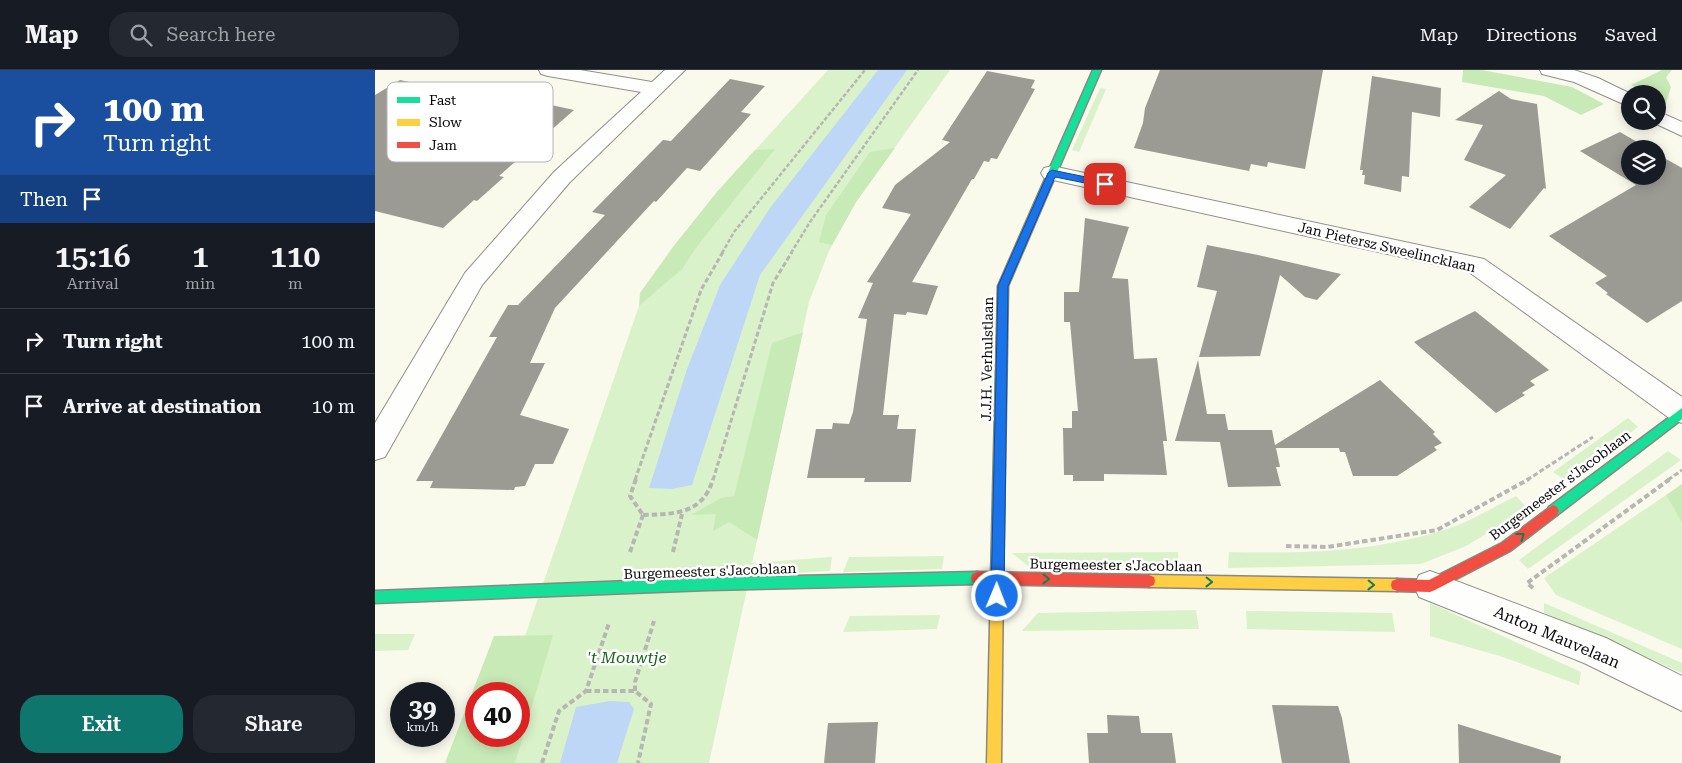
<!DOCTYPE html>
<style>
body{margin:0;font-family:"Roboto Serif",serif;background:#242831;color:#f1f3f6;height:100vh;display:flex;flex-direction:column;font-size:19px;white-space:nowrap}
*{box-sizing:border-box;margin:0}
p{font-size:16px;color:#9ea1a6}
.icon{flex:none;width:28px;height:28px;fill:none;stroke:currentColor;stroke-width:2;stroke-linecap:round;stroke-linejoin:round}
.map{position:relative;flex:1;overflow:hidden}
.panel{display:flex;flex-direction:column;background:#171b24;width:375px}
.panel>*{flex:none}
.hud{background:#1a4fa0;color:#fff;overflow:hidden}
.tools{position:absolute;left:1246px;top:15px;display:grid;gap:10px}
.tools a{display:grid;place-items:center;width:45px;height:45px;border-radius:50%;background:#171b24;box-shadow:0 2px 12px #0003;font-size:25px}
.speed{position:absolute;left:15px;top:612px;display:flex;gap:10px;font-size:25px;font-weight:700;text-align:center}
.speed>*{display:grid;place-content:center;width:65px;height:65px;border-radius:50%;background:#171b24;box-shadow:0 2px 12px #0003;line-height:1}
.speed small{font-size:12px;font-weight:400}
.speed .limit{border:8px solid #d22;background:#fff;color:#111}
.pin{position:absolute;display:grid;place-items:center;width:42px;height:42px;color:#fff;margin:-21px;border-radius:10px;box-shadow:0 2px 8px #0006}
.me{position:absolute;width:55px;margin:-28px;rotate:1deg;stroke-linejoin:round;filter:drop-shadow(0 0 4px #0008)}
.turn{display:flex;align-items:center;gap:18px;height:105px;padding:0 20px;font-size:22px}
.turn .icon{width:65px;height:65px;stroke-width:2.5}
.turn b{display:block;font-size:35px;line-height:42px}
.then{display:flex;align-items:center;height:48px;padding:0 20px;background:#0003;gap:10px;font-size:19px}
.eta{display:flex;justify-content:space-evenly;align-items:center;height:85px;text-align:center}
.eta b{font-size:30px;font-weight:600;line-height:35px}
.button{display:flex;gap:10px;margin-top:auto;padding:10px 20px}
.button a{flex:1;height:58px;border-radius:20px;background:#0f766e;color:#fff;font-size:20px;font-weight:600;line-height:58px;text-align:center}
.button a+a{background:#242831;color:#f1f3f6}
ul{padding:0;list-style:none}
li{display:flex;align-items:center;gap:15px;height:65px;padding:0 20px;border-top:1px solid #363941}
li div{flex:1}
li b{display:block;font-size:19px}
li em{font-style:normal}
header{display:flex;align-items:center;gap:30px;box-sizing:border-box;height:70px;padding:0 25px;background:#171b24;border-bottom:1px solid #363941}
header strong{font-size:24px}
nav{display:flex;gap:28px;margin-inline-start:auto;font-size:18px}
.search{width:350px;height:45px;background:#242831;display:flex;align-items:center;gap:12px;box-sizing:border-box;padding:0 18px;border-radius:20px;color:#9ea1a6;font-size:19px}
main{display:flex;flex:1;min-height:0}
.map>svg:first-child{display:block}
</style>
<header>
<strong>Map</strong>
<div class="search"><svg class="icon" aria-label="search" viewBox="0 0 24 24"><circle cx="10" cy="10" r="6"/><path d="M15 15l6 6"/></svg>Search here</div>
<nav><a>Map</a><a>Directions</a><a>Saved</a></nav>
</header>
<main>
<section class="panel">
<div class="hud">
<div class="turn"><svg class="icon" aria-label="right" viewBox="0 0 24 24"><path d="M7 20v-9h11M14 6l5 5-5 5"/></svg><div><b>100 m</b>Turn right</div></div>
<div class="then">Then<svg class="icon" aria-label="arrive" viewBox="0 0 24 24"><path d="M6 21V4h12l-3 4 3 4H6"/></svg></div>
</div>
<div class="eta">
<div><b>15:16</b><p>Arrival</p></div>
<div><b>1</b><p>min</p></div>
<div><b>110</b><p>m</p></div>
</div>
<ul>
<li><svg class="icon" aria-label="right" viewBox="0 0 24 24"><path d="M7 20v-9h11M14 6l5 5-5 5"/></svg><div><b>Turn right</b></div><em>100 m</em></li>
<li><svg class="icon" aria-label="arrive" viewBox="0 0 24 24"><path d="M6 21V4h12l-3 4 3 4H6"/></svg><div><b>Arrive at destination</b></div><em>10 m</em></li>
</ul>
<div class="button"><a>Exit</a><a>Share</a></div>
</section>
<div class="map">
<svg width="1307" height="693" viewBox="0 0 1307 693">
<rect width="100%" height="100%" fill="#f9f9ec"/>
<g fill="#daf2c9">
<path d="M 453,0 L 575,0 L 481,132 L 454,181 L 434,232 L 377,493 L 457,487 L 455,501 L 375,505 L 334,693 L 106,693 L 144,666 L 144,624 L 130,624 L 264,236 L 298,177 L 342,122 Z"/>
<path d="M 725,18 L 731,19 L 704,82 L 697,80 Z"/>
<path d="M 1253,348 L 1263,357 L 1190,410 L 1178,402 Z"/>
<path d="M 1293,381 L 1306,390 L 1153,499 L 1144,490 Z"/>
<path d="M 1291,425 L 1307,453 L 1307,579 L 1181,525 L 1169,508 Z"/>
<path d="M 1141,426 L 1153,439 L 1091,476 L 1046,494 L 853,498 L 854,482 C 929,484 1000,482 1072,459 C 1095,452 1118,437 1141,426 Z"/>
<path d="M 803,482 L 804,496 L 653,496 L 637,483 Z"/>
<path d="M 569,486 L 567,499 L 468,502 L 474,487 Z"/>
<path d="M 1055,533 L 1206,602 L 1204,615 L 1128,587 L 1055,566 Z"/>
<path d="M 1169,533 L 1307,593 L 1307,603 L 1169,543 Z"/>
<path d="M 821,540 L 824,559 L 647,561 L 663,543 Z"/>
<path d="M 871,541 L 1017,543 L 1020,562 L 872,559 Z"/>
<path d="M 565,545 L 562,559 L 468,562 L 475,546 Z"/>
<path d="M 0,564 L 40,564 L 33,580 L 0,581 Z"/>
</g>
<g fill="#c8eab7" fill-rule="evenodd">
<path d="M 1088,0 L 1107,0 L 1197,17 L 1229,34 L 1206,45 L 1169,26 L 1087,12 Z"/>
<path d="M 1287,0 L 1297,0 L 1291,7 L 1296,17 L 1291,33 L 1283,29 L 1282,24 L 1273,24 L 1256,15 Z"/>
<path d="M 520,78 L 481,132 L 457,175 L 444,172 L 451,145 L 495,82 Z"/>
<path d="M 400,79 L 323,175 L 307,199 L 264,236 L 265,223 L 298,177 L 342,122 L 380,80 Z"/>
<path d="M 428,262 L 382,470 L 354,452 L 338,461 L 341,444 L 316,445 L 346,428 L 359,426 L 397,273 Z"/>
<path d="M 1307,414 L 1307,453 L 1291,425 Z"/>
<path d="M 178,565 L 140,693 L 70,693 L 119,566 ZM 101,624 L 144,624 L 144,666 L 101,666 Z"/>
</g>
<g fill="#bfd7f6">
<path d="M 503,0 L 532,0 L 385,205 L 317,415 L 297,419 L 274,418 L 312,299 L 345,215 L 395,138 Z"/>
<path d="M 235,631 L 254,632 L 259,639 L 242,693 L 185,693 L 201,637 Z"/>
</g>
<g fill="#9b9a93">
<path d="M 785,0 L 948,0 L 930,99 L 893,92 L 892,97 L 876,94 L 874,101 L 759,78 L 768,53 L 770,38 Z"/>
<path d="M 612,1 L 660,10 L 656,18 L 660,19 L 622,89 L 616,88 L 614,92 L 609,91 L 599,109 L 597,109 L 537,212 L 563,216 L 552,245 L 532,242 L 531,245 L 519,244 L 508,345 L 524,345 L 522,359 L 541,359 L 536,412 L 489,412 L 490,408 L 432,408 L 441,359 L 457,359 L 458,353 L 474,354 L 478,342 L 492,249 L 483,248 L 498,213 L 492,212 L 536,144 L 507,138 L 520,115 L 575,72 L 567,70 Z"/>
<path d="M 997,6 L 1066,18 L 1065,47 L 1037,42 L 1034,107 L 1027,106 L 1026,122 L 989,114 L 990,105 L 987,105 L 988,100 L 985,100 Z"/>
<path d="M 355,9 L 390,16 L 366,42 L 376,44 L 325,101 L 312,98 L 281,132 L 279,131 L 180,238 L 155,293 L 170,293 L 145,345 L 194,359 L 178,394 L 160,394 L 150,416 L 140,417 L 139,420 L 55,418 L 58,411 L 41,411 L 122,267 L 114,267 L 133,235 L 143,235 L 230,145 L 217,142 L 288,70 L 296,71 Z"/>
<path d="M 25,10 L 118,30 L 126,24 L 199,40 L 124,106 L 129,107 L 102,131 L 99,130 L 68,158 L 0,141 L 0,25 Z"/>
<path d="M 1124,21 L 1136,29 L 1162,34 L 1171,119 L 1169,118 L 1135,159 L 1094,137 L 1131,105 L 1089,90 L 1108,55 L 1080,50 Z"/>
<path d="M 1245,62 L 1274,79 L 1255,79 L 1255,106 L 1282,106 L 1282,84 L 1307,98 L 1307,231 L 1272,253 L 1231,224 L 1233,223 L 1220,213 L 1232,206 L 1174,166 L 1261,115 L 1205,81 Z"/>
<path d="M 710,148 L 754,157 L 737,208 L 753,209 L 759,289 L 782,288 L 792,371 L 788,371 L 792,405 L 729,404 L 729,411 L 698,411 L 698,405 L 689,405 L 688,358 L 697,358 L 697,341 L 703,341 L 695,252 L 689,252 L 689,222 L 704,222 Z"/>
<path d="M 832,175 L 883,185 L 966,204 L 942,230 L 930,227 L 905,205 L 885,286 L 824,287 L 842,221 L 822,217 Z"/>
<path d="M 1100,241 L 1174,300 L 1155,311 L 1160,315 L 1147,323 L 1150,325 L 1121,343 L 1039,272 Z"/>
<path d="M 823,290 L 832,344 L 850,344 L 853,360 L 897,360 L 900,375 L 1005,310 L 1060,362 L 1058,364 L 1067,373 L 1059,377 L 1062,380 L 1022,406 L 978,406 L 970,382 L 965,382 L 964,378 L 901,378 L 905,397 L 901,397 L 906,416 L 853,417 L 845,372 L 800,371 Z"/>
<path d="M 897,635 L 963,636 L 967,648 L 975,693 L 907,693 Z"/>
<path d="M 732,645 L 764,646 L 766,663 L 797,663 L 801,693 L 714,693 L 712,663 L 733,663 Z"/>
<path d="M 503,652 L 500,693 L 449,693 L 453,653 Z"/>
<path d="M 1083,654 L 1186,686 L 1185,693 L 1084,693 Z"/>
</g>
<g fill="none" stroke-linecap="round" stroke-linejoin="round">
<defs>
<g id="street">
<path d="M 164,0 L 205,0 L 277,12 L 290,0 L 310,0 L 195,112 L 107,215 L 10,387 L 0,390 L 0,353 L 90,203 L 179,102 L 266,22 L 173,6 L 166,4 Z"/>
<path d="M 1165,0 L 1199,0 L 1223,8 L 1256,24 L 1255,37 L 1199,12 L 1167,4 Z"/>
<path d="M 1282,41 L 1307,52 L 1307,66 L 1275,51 L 1282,51 Z"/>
<path d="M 677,96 L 1109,189 L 1307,327 L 1307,353 L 1297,350 L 1094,202 L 669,108 L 666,103 L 669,98 Z"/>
<path d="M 1055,501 L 1231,568 L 1307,606 L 1307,641 L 1209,593 L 1044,527 L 1039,516 L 1044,505 Z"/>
</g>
<g id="fast">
<path d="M 718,0 L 726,0 L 633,216 L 628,509 L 627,513 L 622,515 L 617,513 L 616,509 L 623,216 Z"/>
<path d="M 1307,338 L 1307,349 L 1182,445 L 1178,447 L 1174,445 L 1172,441 L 1174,437 Z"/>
<path d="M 602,502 L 607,504 L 608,508 L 607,512 L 602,514 L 333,520 L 0,533 L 0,521 L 333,508 Z"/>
</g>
<g id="slow">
<path d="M 622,503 L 627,505 L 628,509 L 626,693 L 612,693 L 616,509 L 617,505 Z"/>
<path d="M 774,505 L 1022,509 L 1027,511 L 1028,515 L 1027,519 L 1022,521 L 774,517 L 769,515 L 768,511 L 769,507 Z"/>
</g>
<g id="jam">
<path d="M 1178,435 L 1182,437 L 1184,441 L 1182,445 L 1135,481 L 1060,520 L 1055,522 L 1022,521 L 1017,519 L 1016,515 L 1017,511 L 1022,509 L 1054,510 L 1127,473 Z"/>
<path d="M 602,502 L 774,505 L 779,507 L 780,511 L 779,515 L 774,517 L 602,514 L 597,512 L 596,508 L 597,504 Z"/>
</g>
</defs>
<use href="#street" stroke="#91918b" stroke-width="2"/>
<use href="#fast" stroke="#888882" stroke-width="3"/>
<use href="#slow" stroke="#888882" stroke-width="3"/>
<use href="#jam" stroke="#888882" stroke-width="3"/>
<g stroke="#b6b6b4" stroke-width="2.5" stroke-dasharray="4 2" stroke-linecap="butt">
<path d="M 347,183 L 359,162 L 490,0"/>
<path d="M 416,183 L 435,152 L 543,0"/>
</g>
<g stroke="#b6b6b4" stroke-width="3" stroke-dasharray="5 2.5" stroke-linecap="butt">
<path d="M 260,410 L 326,220 L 348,182"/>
<path d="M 338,410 L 398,213 L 417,182"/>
<path d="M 1152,410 L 1218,367"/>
<path d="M 1293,410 L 1307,400"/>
</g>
<g stroke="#b6b6b4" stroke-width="4" stroke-dasharray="5.5 3" stroke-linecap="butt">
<path d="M 261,409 L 255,426 L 268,445"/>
<path d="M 268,445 C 300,444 328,444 338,409"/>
<path d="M 911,476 L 952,477 L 1062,460 L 1154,409"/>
<path d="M 255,482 L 268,445"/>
<path d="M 298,482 L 307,444"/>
<path d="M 1158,518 L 1152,513 L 1295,409"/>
<path d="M 211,621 L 260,621 L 276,634 L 263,693"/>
<path d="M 260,621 L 260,612 L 279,551"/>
<path d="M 167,693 L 184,641 L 211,621 L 234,553"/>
</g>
<use href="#street" fill="#fefefc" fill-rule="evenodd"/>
<use href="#fast" fill="#16e098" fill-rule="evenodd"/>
<use href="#slow" fill="#ffcf43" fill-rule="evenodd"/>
<use href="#jam" fill="#f24e42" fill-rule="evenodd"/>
</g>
<defs><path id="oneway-chevron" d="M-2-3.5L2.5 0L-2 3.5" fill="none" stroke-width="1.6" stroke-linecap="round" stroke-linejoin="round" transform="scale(1.25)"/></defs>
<g stroke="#107f58">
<use href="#oneway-chevron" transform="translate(1146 466) rotate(-37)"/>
<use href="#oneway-chevron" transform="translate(671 509) rotate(1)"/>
<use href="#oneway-chevron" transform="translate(834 512) rotate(1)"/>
<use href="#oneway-chevron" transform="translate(996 515) rotate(1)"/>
</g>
<path fill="#1a73e8" stroke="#114b97" d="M 677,100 L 730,111 L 735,114 L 730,117 L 680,107 L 633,216 L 629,526 L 627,531 L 622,533 L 618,531 L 616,526 L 623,216 L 673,103 Z"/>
<g text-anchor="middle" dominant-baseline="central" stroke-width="5" stroke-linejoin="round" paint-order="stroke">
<g font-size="14" fill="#090909" stroke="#fff">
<text transform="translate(1012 177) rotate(13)">Jan Pietersz Sweelincklaan</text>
<text transform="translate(612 289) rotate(-89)">J.J.H. Verhulstlaan</text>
<text transform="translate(1185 415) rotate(-37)">Burgemeester s'Jacoblaan</text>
<text transform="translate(741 495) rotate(1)">Burgemeester s'Jacoblaan</text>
<text transform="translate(335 501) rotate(-2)">Burgemeester s'Jacoblaan</text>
</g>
<g font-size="16" fill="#090909" stroke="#fff">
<text transform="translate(1182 567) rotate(23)">Anton Mauvelaan</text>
</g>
<g font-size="16" font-style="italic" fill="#166417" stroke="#fff">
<text x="252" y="587">'t Mouwtje</text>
</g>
</g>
<rect x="12" y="12" width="166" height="80" rx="8" fill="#fff" stroke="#b5b5b5" stroke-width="1"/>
<rect x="22" y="27" width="23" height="6" fill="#16e098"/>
<rect x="22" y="49" width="23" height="7" fill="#ffcf43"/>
<rect x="22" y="72" width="23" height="6" fill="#f24e42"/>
<g font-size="14" fill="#090909">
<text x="54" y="35">Fast</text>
<text x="54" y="57">Slow</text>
<text x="54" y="80">Jam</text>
</g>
</svg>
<div class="tools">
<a><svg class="icon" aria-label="search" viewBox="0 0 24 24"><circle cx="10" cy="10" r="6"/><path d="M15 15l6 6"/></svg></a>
<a><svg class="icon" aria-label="layers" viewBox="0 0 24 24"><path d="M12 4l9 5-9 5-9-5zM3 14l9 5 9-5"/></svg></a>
</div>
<div class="speed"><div>39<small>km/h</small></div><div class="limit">40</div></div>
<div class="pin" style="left:730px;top:114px;background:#d93025"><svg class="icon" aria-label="arrive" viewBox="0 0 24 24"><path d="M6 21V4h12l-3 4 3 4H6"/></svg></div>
<svg class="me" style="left:622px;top:526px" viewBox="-20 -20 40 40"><circle r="17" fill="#1a73e8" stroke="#fff" stroke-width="3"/><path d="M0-11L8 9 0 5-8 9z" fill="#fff"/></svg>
</div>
</main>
